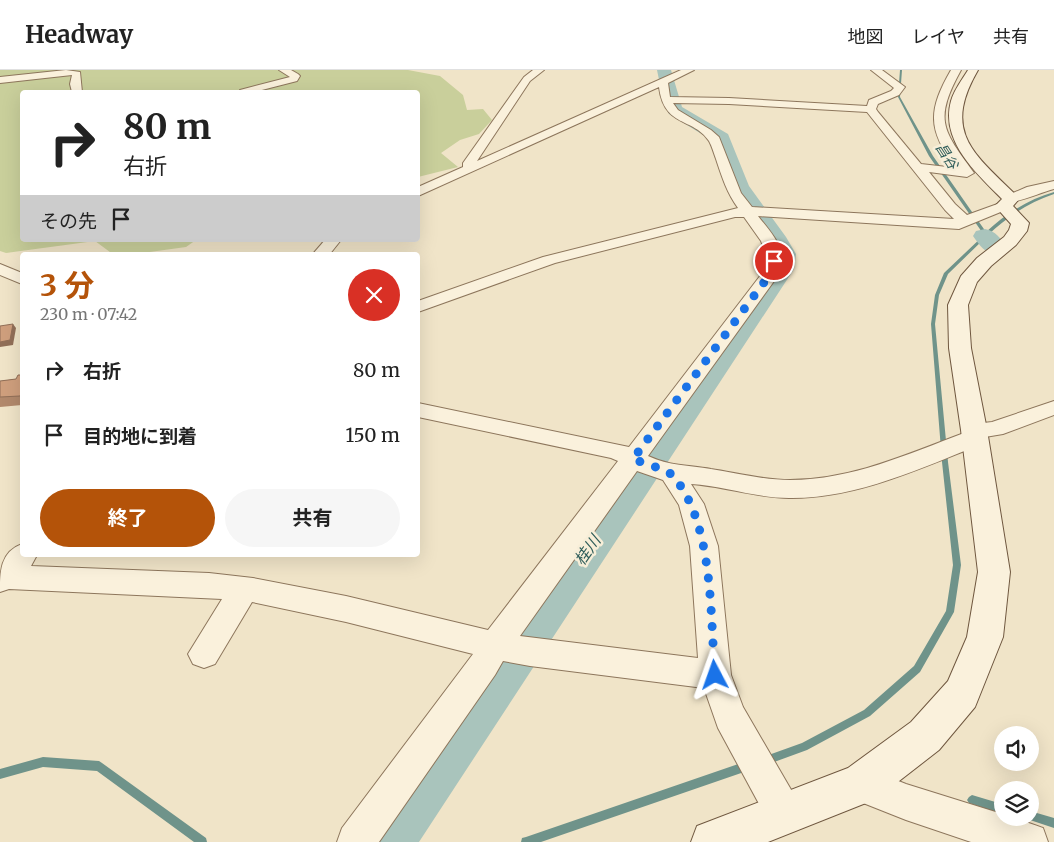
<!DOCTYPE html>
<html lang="ja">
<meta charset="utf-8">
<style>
body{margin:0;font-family:Merriweather,"Noto Sans JP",serif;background:#f6f6f6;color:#222;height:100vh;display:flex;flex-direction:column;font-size:19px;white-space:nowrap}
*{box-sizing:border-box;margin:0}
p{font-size:16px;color:#767676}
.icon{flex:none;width:28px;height:28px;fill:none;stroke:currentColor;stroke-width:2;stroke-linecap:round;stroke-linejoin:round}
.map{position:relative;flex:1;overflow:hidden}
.panel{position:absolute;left:20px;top:182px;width:400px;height:305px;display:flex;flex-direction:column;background:#fff;border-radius:5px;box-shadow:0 5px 20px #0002}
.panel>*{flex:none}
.guide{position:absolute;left:20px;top:20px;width:400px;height:152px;border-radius:5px;box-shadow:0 5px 20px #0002;background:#fff;color:#222;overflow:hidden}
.controls{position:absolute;left:994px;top:656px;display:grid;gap:10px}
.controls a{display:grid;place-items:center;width:45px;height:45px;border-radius:50%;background:#fff;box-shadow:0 5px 20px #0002;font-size:25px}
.pin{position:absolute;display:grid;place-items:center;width:42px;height:42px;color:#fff;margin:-21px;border:2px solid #fff;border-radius:50%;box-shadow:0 1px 5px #0007}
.me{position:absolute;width:55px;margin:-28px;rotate:356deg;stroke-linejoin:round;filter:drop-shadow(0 0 4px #0008)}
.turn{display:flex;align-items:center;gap:18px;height:105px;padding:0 20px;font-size:22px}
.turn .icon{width:65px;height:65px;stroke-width:2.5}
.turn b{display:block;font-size:35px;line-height:42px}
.then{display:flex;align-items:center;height:48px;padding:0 20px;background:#0003;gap:10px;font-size:19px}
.round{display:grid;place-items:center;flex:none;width:52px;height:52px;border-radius:26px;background:#f6f6f6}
.headline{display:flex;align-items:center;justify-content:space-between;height:85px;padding:0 20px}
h1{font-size:30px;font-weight:700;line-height:38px;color:#b45309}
.action{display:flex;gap:10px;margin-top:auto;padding:10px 20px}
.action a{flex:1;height:58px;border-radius:30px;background:#b45309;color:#fff;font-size:20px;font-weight:700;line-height:58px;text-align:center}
.action a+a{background:#f6f6f6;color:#222}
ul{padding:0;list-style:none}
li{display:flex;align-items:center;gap:15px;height:65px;padding:0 20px}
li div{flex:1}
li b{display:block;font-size:19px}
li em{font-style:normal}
header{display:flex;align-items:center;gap:30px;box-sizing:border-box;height:70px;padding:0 25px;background:#fff;border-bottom:1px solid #e0e0e0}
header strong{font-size:24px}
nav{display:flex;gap:28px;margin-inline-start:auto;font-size:18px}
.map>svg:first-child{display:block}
</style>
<header>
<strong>Headway</strong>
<nav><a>地図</a><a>レイヤ</a><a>共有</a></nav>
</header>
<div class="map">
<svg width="1054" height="772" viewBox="0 0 1054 772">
<rect width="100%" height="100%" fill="#f0e4c8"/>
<path fill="#c9cf9b" d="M 0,0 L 408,0 L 440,6 L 463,25 L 467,40 L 483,39 L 492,50 L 479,64 L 460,70 L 441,83 L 458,97 L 418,107 L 418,22 L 22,22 L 22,170 L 196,170 L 186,177 L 128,185 L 114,185 L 95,171 L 6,183 L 0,181 Z"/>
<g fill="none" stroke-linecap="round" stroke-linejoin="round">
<g fill="#6f938a" fill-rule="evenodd">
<path d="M 900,0 L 902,0 L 900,27 L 933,86 L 986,162 C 1005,144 1029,129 1054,122 L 1054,124 C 1029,132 1007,147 988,165 L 996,177 L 995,178 L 993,178 L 985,168 L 948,204 L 939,225 L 935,254 L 948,392 L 961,495 L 954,542 L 920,602 L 870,646 L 807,680 L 766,695 L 763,693 L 761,690 L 763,687 L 802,673 L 864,640 L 914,596 L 946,541 L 953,495 L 942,392 L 931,254 L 935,225 L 944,203 L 984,165 L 929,86 L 898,27 Z"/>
<path d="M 43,687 L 99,691 L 102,693 L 206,768 L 207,772 L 194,772 L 97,701 L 43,697 L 0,709 L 0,699 Z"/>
<path d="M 747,691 L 750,693 L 752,696 L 750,699 L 747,701 L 541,772 L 521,772 L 522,768 L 526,767 Z"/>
<path d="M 972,725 L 1002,734 L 1002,744 L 969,733 L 967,730 L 969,727 Z"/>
<path d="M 1030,741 L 1054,748 L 1054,758 L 1027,749 L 1026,748 L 1030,748 Z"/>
</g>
<g fill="#a9c4bc" fill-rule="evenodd">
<path d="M 657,0 L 671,0 L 682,37 L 728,64 L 749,116 L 786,167 L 796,184 L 794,199 L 419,772 L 354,772 L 363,751 L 768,199 L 770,184 L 765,172 L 727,117 L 713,71 L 669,44 L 664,34 Z"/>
<path d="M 985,159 C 996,161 1000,168 1007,177 L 1003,182 C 987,186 982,179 973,166 L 976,161 Z"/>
</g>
<defs>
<g id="street">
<path d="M 66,0 L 80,2 L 82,22 L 72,22 L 70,14 L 72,5 L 0,13 L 0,7 Z"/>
<path d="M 279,0 L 291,0 L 298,4 L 300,6 L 297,11 L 254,22 L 239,22 L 240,20 L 290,7 Z"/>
<path d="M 533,0 L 544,0 L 530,11 L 477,91 L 681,0 L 694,0 L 668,13 L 670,27 L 729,28 L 867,36 L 869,30 L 891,21 L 894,18 L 871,0 L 882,0 L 905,17 L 899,25 L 878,34 L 876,39 L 878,42 L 921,94 L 956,98 C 927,60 928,40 951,0 L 961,0 C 933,51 943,60 974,103 L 967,107 L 929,102 L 955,134 L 967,145 L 1003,132 L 1008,133 L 1010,136 L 1008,139 L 959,159 L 758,146 C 767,158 784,175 782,192 C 781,197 778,202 777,207 L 648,386 C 669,396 689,395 711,399 C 737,403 763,410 790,410 C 851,410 908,384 964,363 L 963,360 L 966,355 L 992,352 L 1054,331 L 1054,345 L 1003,364 L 985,367 L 982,374 C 921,398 856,429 789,428 C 756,428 724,416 691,414 L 704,434 L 718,476 L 731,605 L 743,637 L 797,730 L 803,743 L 797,756 L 784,762 L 771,756 L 718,658 L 704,618 L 530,596 L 503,591 L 495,605 L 379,772 L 337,772 L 342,758 L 473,584 L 346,552 L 252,532 L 215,594 L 204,598 L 193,594 L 188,584 L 222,529 L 9,519 L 0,522 C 0,502 0,482 22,474 L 22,485 L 37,485 L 31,496 L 209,503 L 253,508 L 346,526 L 488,560 L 618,391 L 611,388 L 418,347 L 418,333 L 629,377 L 760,206 L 766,191 L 765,182 L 761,171 L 744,147 L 735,147 L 555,193 L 418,242 L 418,231 L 543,187 L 738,138 C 727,123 722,107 716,89 C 714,84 712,76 709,71 C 693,47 664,58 659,17 L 418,126 L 418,117 L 463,97 L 463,93 L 524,7 ZM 673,33 L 729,34 L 867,42 L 945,140 L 954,149 L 752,137 L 741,123 L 719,67 L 711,60 L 678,40 ZM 637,401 L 663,410 L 679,435 L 690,476 L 698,588 L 520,566 Z"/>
<path d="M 1054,111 L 1054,119 C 1042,122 1015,134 1006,132 L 1004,129 L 1006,126 L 1027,117 Z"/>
<path d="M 325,170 L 341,170 L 329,185 L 312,185 Z"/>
<path d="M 0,194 L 22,203 L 22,214 L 0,205 Z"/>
<path d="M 861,696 L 906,714 L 1002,744 L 1002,748 C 1017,748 1029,753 1043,758 L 1048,772 L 971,772 L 906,750 L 848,727 L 843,714 L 848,701 Z"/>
</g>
<path id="secondary" d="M 968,0 L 978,0 C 942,62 973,83 1017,126 L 1019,129 L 1013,136 L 1029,153 L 1027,161 L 1016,175 L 991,196 L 977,212 L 968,235 L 971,278 L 987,360 L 1010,502 L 1003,567 L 975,637 L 939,680 L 876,729 L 768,772 L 691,772 L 697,756 L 848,698 L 911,652 L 948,611 L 967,567 L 978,502 L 961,360 L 949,278 L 948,235 L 961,206 L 977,188 L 1004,167 L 1009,160 L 1011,154 L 995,136 L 1002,129 C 976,103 940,71 951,31 C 954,20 962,10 968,0 Z"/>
</defs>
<use href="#street" stroke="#8d765c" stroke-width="2"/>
<use href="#secondary" stroke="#6f573f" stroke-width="2"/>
<use href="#street" fill="#faf1dc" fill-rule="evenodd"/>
<use href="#secondary" fill="#faf1dc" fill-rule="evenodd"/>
</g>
<path fill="#b2896c" d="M 22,305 L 22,335 L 0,337 L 0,311 L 16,309 Z"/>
<path fill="#916f58" d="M 13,254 L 16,258 L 13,275 L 0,277 L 0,272 Z"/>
<g fill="#cf9f7d" stroke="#916f58">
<path d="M 13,254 L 10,270 L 0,272 L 0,256 Z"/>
<path d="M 18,305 L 22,305 L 22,323 L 20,326 L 0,327 L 0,311 L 16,309 Z"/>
</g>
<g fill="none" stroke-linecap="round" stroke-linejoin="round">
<path stroke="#1a73e8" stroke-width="9" stroke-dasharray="0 16.2" d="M 715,605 C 710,546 714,451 672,405 C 666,399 642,393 633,389 L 768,207 L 774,191"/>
</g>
<g text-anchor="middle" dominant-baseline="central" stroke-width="5" stroke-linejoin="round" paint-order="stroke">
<g font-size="14" font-style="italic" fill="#2f5d5a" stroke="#f7eed8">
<text transform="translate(947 86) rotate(57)">昌谷</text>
</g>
<g font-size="16" font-style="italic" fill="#2f5d5a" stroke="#f7eed8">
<text transform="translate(587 480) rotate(-55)">桂川</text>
</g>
</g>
</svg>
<div class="controls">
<a><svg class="icon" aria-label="sound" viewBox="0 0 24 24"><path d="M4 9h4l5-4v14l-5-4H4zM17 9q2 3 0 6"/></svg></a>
<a><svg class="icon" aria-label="layers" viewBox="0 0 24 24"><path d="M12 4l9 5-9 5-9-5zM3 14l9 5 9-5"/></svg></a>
</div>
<div class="pin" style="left:774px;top:191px;background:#d93025"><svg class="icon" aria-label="arrive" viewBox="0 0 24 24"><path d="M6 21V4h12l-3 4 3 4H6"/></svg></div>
<svg class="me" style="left:715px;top:605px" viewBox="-20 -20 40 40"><path d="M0-17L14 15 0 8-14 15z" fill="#1a73e8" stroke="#fff" stroke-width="4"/></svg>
<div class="guide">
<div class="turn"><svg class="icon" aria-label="right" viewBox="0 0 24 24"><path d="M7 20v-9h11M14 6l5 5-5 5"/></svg><div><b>80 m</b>右折</div></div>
<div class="then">その先<svg class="icon" aria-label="arrive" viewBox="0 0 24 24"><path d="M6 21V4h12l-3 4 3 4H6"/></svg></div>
</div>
<section class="panel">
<div class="headline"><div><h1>3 分</h1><p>230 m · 07:42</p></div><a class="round" style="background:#d93025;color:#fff"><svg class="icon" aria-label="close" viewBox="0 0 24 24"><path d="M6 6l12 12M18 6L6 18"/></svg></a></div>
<ul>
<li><svg class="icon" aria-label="right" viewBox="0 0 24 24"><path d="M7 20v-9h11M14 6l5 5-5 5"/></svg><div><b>右折</b></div><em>80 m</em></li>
<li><svg class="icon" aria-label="arrive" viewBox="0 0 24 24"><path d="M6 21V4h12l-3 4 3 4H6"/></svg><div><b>目的地に到着</b></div><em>150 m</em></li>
</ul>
<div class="action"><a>終了</a><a>共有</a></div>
</section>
</div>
